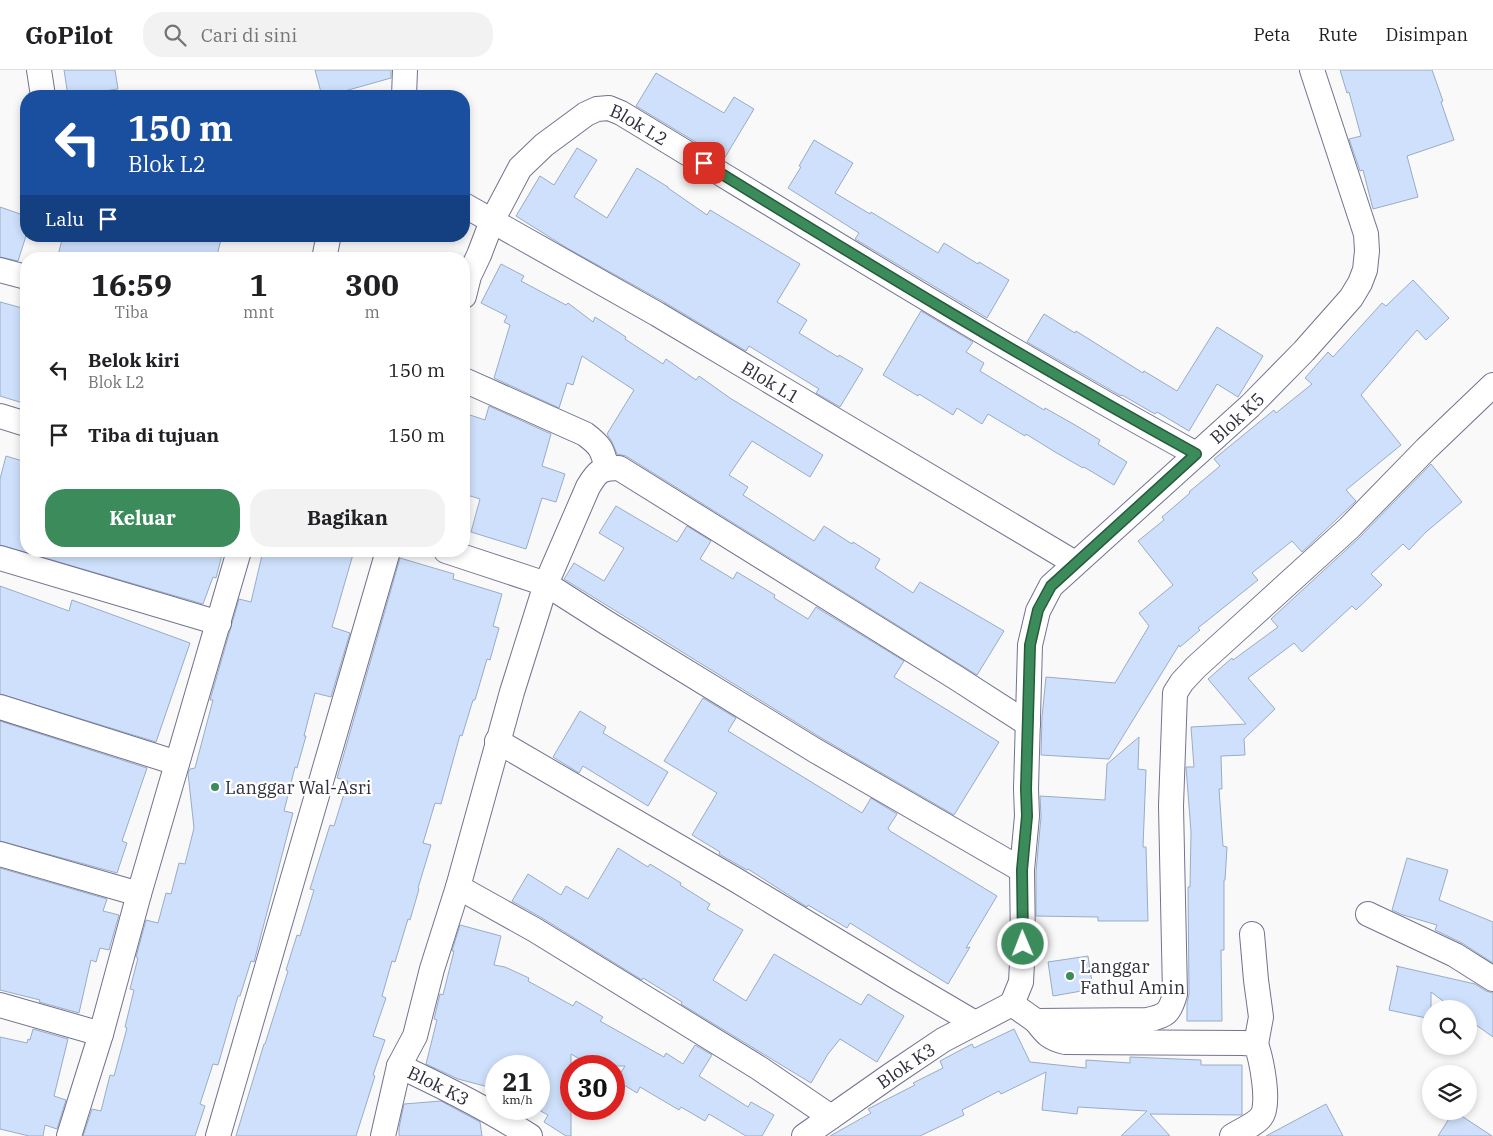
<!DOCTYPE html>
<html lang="id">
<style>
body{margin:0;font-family:"IBM Plex Serif",serif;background:#f2f2f2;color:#202124;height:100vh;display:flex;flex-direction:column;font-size:19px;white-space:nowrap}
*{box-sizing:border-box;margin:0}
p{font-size:16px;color:#757577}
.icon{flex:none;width:28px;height:28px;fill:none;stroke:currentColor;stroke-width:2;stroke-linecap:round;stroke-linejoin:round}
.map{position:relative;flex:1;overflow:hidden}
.sheet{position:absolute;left:20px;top:182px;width:450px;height:305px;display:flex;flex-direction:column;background:#fff;border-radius:20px;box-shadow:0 2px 8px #0003}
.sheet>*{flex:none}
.banner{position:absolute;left:20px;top:20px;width:450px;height:152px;border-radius:20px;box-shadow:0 2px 8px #0003;background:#1a4fa0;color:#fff;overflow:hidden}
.buttons{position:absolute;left:1422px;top:930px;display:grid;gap:10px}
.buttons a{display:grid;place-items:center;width:55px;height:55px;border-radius:50%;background:#fff;box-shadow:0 2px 8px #0003;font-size:25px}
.speed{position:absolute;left:485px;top:985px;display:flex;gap:10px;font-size:25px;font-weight:700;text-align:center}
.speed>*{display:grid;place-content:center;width:65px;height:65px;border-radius:50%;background:#fff;box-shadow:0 2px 8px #0003;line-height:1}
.speed small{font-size:12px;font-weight:400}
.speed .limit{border:8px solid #d22;background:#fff;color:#111}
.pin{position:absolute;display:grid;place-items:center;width:42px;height:42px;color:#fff;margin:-21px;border-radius:10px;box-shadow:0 2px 8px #0006}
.me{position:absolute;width:55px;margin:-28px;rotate:359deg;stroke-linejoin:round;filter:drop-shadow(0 0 4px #0008)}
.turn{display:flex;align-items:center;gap:18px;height:105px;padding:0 25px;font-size:22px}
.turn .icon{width:65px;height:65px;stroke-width:2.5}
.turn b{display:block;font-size:35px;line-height:42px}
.then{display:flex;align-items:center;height:48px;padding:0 25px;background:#0003;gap:10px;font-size:19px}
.eta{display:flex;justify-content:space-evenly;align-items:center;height:85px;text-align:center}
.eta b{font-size:30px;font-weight:800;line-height:35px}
.cta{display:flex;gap:10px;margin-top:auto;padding:10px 25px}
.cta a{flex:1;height:58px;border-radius:20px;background:#3b8b5b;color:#fff;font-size:20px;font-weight:800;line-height:58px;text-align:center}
.cta a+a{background:#f2f2f2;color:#202124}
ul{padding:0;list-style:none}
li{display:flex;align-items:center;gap:15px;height:65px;padding:0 25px}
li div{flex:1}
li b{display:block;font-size:19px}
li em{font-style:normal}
header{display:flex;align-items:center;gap:30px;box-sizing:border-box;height:70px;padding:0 25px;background:#fff;border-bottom:1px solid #e0e0e0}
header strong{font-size:24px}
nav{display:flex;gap:28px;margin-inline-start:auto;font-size:18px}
.search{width:350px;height:45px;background:#f2f2f2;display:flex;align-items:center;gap:12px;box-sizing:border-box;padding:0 18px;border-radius:20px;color:#757577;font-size:19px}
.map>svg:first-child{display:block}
</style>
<header>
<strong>GoPilot</strong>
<div class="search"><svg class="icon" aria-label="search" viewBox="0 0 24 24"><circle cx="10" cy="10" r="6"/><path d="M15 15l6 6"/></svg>Cari di sini</div>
<nav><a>Peta</a><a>Rute</a><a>Disimpan</a></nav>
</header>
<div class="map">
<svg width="1493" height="1066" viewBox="0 0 1493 1066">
<rect width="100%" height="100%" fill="#f9f9f9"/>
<g fill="#cee0fb" stroke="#99acc6">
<path d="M 64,0 L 115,0 L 118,19 L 68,26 Z"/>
<path d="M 315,0 L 391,0 L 391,8 L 327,26 L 322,26 Z"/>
<path d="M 1340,0 L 1432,0 L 1443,31 L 1441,32 L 1454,70 L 1407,86 L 1418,127 L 1373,139 L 1363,100 L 1360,101 L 1349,69 L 1361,66 L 1349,22 L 1347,23 Z"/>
<path d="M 656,3 L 724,43 L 734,27 L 754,39 L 724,89 L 636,36 Z"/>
<path d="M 814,70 L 853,93 L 835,123 L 870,144 L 871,142 L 938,183 L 944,173 L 978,194 L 979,192 L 1009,210 L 987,248 L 855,169 L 859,163 L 788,118 L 801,97 L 799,96 Z"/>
<path d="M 577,78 L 597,90 L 574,127 L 607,148 L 637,98 L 668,117 L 668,118 L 707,145 L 710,140 L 800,194 L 777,232 L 807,250 L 799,263 L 838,287 L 839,285 L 863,299 L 840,337 L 816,323 L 819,319 L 749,276 L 746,281 L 664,232 L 567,178 L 516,146 L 540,106 L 554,115 Z"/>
<path d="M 0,137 L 26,146 L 26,166 L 18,191 L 0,187 Z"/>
<path d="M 63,166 L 222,166 L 216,189 L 57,189 Z"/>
<path d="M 501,194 L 524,206 L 521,211 L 566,235 L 568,233 L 593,252 L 595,247 L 626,267 L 625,269 L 663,294 L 666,289 L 696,310 L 699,306 L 730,328 L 823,385 L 810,407 L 752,371 L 729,405 L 748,417 L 743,425 L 814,471 L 824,456 L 852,474 L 853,472 L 880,489 L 875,498 L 913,523 L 920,512 L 1004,561 L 977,605 L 626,386 L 617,384 L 612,372 L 607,364 L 634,320 L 582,286 L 573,315 L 567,313 L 559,338 L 494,308 L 510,255 L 504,252 L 507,246 L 481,233 Z"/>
<path d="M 1413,210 L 1449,248 L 1426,270 L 1417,260 L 1361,325 L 1401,375 L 1346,420 L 1356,431 L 1302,482 L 1292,471 L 1252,503 L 1258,510 L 1198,558 L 1200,560 L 1180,577 L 1179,575 L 1109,689 L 1041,685 L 1042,647 L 1046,607 L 1115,613 L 1149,556 L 1139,543 L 1173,515 L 1138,471 L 1164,450 L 1162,447 L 1190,423 L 1189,422 L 1220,396 L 1214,389 L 1274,340 L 1276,343 L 1312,314 L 1305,308 L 1328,282 L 1333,287 L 1382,233 L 1386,236 Z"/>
<path d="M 0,232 L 26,239 L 26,334 L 0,326 Z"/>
<path d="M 921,241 L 973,272 L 966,282 L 984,293 L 980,301 L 1044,340 L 1045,338 L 1075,355 L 1100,370 L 1098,374 L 1127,392 L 1114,415 L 1084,397 L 1083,398 L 1055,382 L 1026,364 L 1025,366 L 988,344 L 982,354 L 957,338 L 953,345 L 919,324 L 918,326 L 883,305 Z"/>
<path d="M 1044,244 L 1075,263 L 1076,261 L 1143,303 L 1144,301 L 1177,321 L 1217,257 L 1263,286 L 1238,327 L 1217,314 L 1189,361 L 1157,342 L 1155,344 L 1122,325 L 1121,326 L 1027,272 Z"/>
<path d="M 489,336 L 551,364 L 542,396 L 565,404 L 556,432 L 542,428 L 526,479 L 471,462 L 480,429 L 464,424 L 464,343 L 485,350 Z"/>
<path d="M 6,386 L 26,392 L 26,481 L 223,481 L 216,508 L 213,507 L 203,534 L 0,475 L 0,409 Z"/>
<path d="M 1431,394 L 1462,432 L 1426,462 L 1409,480 L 1403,474 L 1371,504 L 1382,515 L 1356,540 L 1352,536 L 1302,582 L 1294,573 L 1248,608 L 1275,639 L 1244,669 L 1245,685 L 1221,686 L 1222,719 L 1219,719 L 1223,776 L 1227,777 L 1225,810 L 1224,810 L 1224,880 L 1221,880 L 1222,951 L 1187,951 L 1187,933 L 1189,924 L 1188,817 L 1190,817 L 1191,762 L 1186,697 L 1194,697 L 1191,657 L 1246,654 L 1208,609 L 1232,588 L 1233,590 L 1278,557 L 1271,549 L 1359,468 Z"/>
<path d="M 616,436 L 677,472 L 687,456 L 711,471 L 700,489 L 733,509 L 737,502 L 775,525 L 774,528 L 808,549 L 816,537 L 904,591 L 894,607 L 999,672 L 954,745 L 823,669 L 564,509 L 574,493 L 604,511 L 624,478 L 599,463 Z"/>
<path d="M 263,481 L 354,481 L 332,557 L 350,563 L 331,627 L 315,623 L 304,666 L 306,666 L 297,698 L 295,697 L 284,741 L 293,743 L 254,892 L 251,891 L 240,926 L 238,926 L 218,995 L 213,994 L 200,1034 L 205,1036 L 195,1066 L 83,1066 L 92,1039 L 101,1041 L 110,1005 L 114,1006 L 127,958 L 125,957 L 134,920 L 130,919 L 138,888 L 136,887 L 146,850 L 158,853 L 166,823 L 171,824 L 179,793 L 185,794 L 194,758 L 188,703 L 190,699 L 195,698 L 213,630 L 210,630 L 239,529 L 251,532 Z"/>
<path d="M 400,488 L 454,504 L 453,509 L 502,524 L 493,556 L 499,558 L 490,590 L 487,589 L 475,630 L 473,630 L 462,666 L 460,665 L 441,734 L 435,733 L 423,773 L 431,775 L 418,818 L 419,819 L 410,850 L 408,849 L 395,892 L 392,891 L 382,926 L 386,928 L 373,966 L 385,970 L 373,1005 L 375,1006 L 356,1066 L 236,1066 L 264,974 L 265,974 L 288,901 L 286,900 L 297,865 L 300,866 L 314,820 L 310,819 L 330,755 L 334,756 L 348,711 L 337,708 Z"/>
<path d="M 0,516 L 69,541 L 72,530 L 190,573 L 156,672 L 0,624 Z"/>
<path d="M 703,628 L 736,648 L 728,661 L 862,743 L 871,728 L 897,744 L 888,758 L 890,761 L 997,826 L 966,878 L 970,877 L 948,914 L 850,853 L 847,858 L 808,835 L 807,837 L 748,799 L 747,800 L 719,784 L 720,782 L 692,765 L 717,723 L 664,691 Z"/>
<path d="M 580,641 L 606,657 L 603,663 L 668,702 L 648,736 L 583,696 L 579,703 L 553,687 Z"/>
<path d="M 0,651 L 147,698 L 122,771 L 127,773 L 117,803 L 0,771 Z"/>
<path d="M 1139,667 L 1138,699 L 1146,700 L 1143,777 L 1146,777 L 1148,851 L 1098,851 L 1098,847 L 1036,846 L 1036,801 L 1041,747 L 1040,726 L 1105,730 L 1107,694 Z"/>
<path d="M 618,778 L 648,797 L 650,794 L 681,813 L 680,815 L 710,834 L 707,839 L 743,860 L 713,910 L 746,931 L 774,884 L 861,935 L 868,924 L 904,946 L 877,992 L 840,969 L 828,984 L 811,1013 L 681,934 L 682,932 L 643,908 L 642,910 L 542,848 L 512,831 L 528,804 L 561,825 L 566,816 L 588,829 Z"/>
<path d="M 1407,788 L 1448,800 L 1439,830 L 1493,852 L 1493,893 L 1462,873 L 1435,860 L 1437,855 L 1403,845 L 1392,840 Z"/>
<path d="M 0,798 L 107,829 L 103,841 L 119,845 L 109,880 L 100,878 L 96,892 L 91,890 L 79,943 L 39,932 L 40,930 L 0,920 Z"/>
<path d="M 460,855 L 501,866 L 494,895 L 505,897 L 529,908 L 528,911 L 573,936 L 576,931 L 603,947 L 600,951 L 664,987 L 666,983 L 683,994 L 695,975 L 712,985 L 699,1006 L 748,1037 L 751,1032 L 774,1045 L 762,1066 L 746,1066 L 709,1044 L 705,1051 L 681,1037 L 679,1040 L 640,1017 L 637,1023 L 616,1010 L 625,996 L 592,996 L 571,984 L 571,1066 L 566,1066 L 544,1052 L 548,1045 L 539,1040 L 539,996 L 496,996 L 496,1019 L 458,1009 L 426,994 L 437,950 L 434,949 L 440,924 L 443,925 L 454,881 L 452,881 Z"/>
<path d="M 1088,886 L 1093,919 L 1053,926 L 1048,892 Z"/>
<path d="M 1396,896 L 1475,914 L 1486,921 L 1493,923 L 1493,967 L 1469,950 L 1469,939 L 1454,939 L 1431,922 L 1431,949 L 1389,940 L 1398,897 Z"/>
<path d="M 33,959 L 68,969 L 54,1026 L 66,1030 L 57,1059 L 45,1055 L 43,1066 L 29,1066 L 0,1059 L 0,967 L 27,973 L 28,969 L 30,970 Z"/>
<path d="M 1014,959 L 1030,992 L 1086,998 L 1086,990 L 1130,993 L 1130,987 L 1201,990 L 1201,995 L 1242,995 L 1242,1045 L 1150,1044 L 1170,1066 L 1121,1066 L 1147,1041 L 1078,1037 L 1077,1044 L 1042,1040 L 1046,1002 L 1001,1024 L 999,1021 L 962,1040 L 964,1045 L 920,1066 L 830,1066 L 871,1043 L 868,1039 L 915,1015 L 913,1013 L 943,998 L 940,991 L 972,974 L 974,978 Z"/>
<path d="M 441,1031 L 480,1052 L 482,1066 L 399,1066 L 399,1058 L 404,1034 Z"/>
<path d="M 1326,1034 L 1343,1066 L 1266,1066 Z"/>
<path d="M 1454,1041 L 1492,1066 L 1438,1066 Z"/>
</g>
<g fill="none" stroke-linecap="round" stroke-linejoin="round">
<defs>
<g id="street">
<path d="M 39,0 L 43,26"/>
<path d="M 404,26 L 405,0"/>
<path id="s1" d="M 464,135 L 657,244 L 1075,493"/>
<path d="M 324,189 L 328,169 L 327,166"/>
<path d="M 0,200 L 26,207"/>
<path id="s2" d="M 464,226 L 469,206 L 479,185 L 492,151 L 520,98 L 544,75 L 586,44 L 597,39 L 609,38 L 621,43 C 811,158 1001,277 1196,384"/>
<path d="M 464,310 L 585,364 C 601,376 602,379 607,398"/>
<path d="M 0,346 L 26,354"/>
<path d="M 446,481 L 546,514 L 607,553 L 816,681 L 1022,800"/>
<path d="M 0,488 L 219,553"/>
<path d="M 0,637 L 177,693"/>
<path d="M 497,671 L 736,810 L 900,909 L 975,953"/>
<path d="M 0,784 L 139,824"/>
<path d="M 458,817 L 535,860 L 759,998 L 831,1047"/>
<path d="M 1368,844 L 1455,885 L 1493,909"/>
<path d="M 1252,864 L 1256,910 L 1261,947 L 1256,974"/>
<path id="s3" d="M 1012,934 L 1021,912 L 1023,874 L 1022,800 L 1027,746 L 1026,719 L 1030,575 L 1038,541 L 1051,516 L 1250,336 L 1304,281 L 1351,228 L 1360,213 L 1365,200 L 1367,181 L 1366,164 L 1312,0"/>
<path d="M 1012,934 L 1036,951 L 1147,950 C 1166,946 1170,943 1175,924 L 1171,736 L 1175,623 L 1182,612 L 1196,597 L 1349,458 L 1426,379 L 1493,315"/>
<path d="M 0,935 L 101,964"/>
<path d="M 1036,951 C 1046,964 1049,968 1065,972 L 1243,973 L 1256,974 C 1261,988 1271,1035 1261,1047 C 1255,1055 1241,1060 1232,1066"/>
<path id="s4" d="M 399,996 C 444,1017 488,1039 530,1066"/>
<path d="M 69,1066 L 101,964 L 139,824 L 239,481"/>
<path d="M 218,1066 L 388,481"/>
<path d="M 383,1066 L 399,996 L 415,966 L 432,899 L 458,817 L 512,622 L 546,514 L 588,417 C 597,402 600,398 619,398 L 955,607 L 1028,654"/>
<path id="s5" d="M 804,1066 L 891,1005 L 943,970 L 1012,934"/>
</g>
</defs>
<use href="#street" stroke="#727390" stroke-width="26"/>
<use href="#street" stroke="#fff" stroke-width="24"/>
</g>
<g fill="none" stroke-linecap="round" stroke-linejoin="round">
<defs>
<path id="route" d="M 704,93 C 866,193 1029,292 1196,384 L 1051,516 L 1038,540 L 1030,575 L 1026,719 L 1027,746 L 1022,800 L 1023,874"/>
</defs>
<use href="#route" stroke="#265a3b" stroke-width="12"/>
<use href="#route" stroke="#3b8b5b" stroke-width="9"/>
</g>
<g fill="#3b8b5b" stroke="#fff" stroke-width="2">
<circle cx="215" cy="717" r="5"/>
<circle cx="1070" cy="906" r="5"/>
</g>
<g text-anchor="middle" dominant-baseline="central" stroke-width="4.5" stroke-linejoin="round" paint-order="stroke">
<g font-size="18" fill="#2f2f3c" stroke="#fff">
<text stroke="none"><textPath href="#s2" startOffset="284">Blok L2</textPath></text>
<text stroke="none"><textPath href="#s1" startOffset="354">Blok L1</textPath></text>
<text stroke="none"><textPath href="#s3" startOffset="675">Blok K5</textPath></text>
<text stroke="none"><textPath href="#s5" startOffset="124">Blok K3</textPath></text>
<text stroke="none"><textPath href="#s4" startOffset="44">Blok K3</textPath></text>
</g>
<g font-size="18" fill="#2f2f3c" stroke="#fff" text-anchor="start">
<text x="225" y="717">Langgar Wal-Asri</text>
<text x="1080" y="896">Langgar<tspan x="1080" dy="21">Fathul Amin</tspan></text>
</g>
</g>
</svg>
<div class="buttons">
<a><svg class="icon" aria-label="search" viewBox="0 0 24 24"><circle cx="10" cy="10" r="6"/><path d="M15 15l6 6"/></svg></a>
<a><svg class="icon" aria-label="layers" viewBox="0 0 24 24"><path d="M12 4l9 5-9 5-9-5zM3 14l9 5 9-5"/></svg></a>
</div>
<div class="speed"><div>21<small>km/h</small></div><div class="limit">30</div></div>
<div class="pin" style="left:704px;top:93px;background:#d93025"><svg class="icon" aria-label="arrive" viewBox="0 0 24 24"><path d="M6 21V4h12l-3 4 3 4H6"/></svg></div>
<svg class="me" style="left:1023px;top:874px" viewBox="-20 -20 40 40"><circle r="17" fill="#3b8b5b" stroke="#fff" stroke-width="3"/><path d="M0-11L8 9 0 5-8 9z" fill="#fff"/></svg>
<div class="banner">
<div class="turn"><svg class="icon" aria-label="left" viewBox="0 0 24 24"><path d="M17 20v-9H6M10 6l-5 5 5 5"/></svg><div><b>150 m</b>Blok L2</div></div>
<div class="then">Lalu<svg class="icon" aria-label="arrive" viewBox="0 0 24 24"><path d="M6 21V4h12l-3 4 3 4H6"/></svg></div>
</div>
<section class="sheet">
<div class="eta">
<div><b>16:59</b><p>Tiba</p></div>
<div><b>1</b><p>mnt</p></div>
<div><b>300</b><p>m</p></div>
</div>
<ul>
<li><svg class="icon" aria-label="left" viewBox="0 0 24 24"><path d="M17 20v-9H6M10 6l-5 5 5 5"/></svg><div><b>Belok kiri</b><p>Blok L2</p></div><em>150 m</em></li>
<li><svg class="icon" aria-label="arrive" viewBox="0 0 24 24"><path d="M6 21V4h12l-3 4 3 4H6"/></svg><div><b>Tiba di tujuan</b></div><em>150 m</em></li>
</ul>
<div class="cta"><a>Keluar</a><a>Bagikan</a></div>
</section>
</div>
